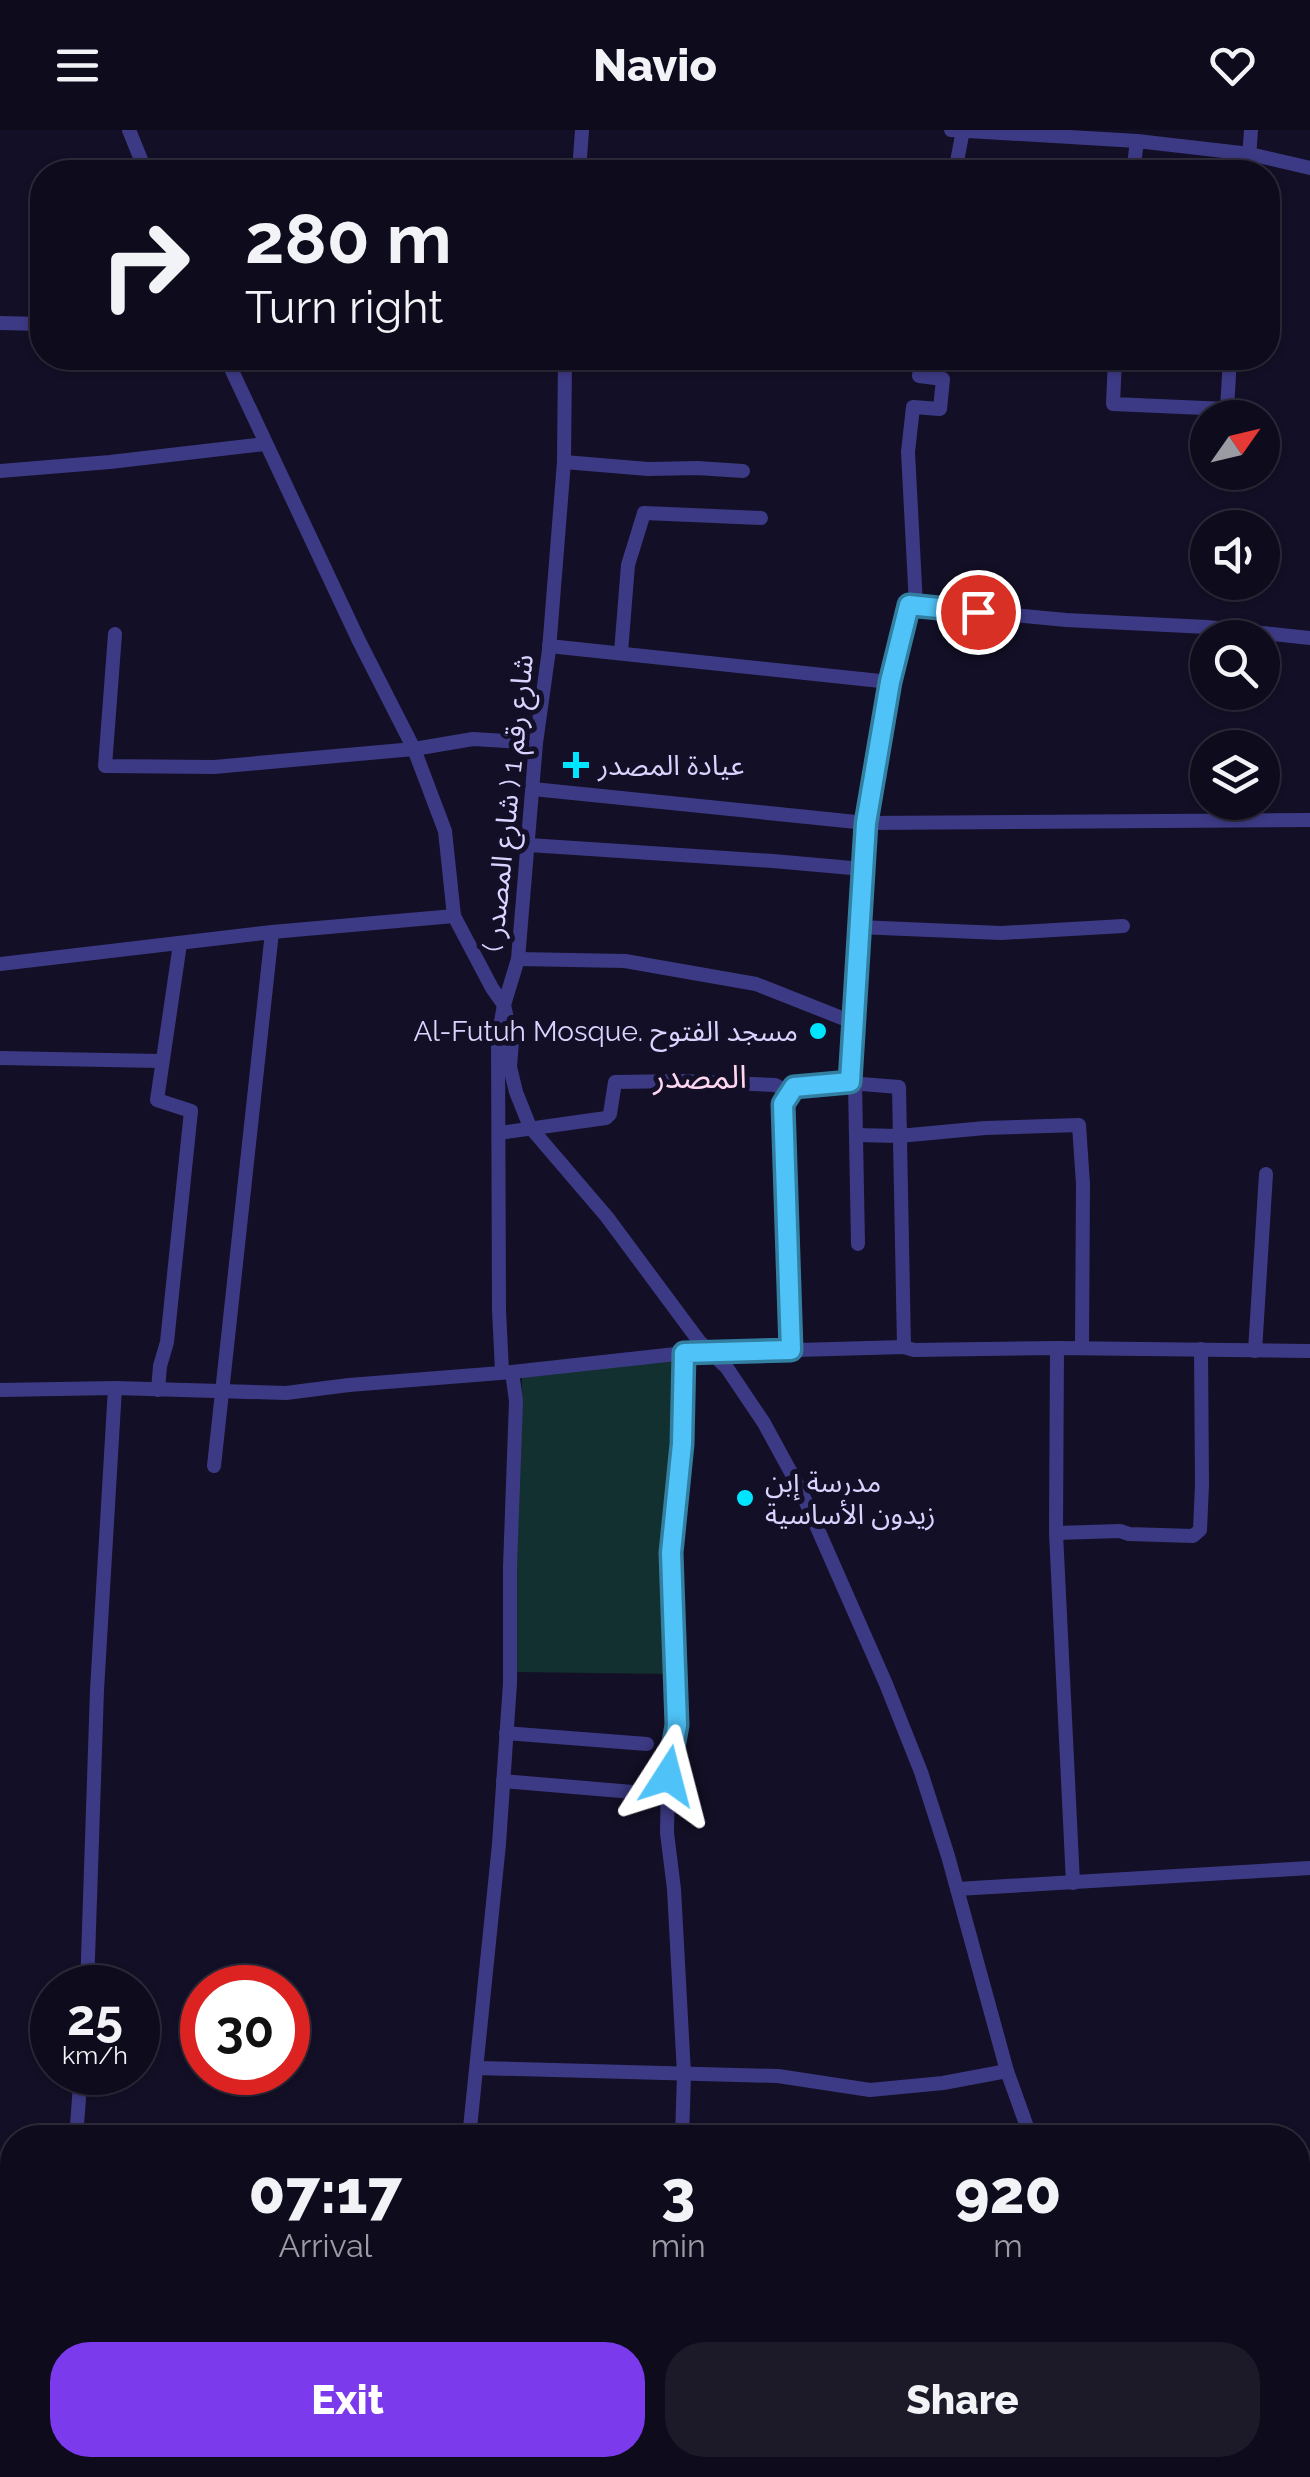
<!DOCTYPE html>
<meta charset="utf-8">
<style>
body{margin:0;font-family:Raleway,"Noto Sans Arabic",sans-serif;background:#1c1929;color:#f1f3f6;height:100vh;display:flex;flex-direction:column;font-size:38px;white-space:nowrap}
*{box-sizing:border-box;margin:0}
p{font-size:32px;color:#9b9ba3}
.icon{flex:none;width:55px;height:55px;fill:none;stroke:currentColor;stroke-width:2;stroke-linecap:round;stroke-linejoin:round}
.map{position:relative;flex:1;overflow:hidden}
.drawer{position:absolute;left:0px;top:1995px;width:1310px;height:352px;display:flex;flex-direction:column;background:#0e0b1c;border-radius:40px 40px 0 0;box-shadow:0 2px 8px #0004,0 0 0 2px #2e2b3b}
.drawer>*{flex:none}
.guide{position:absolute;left:30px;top:30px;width:1250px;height:210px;border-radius:40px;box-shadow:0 2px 8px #0004,0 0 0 2px #2e2b3b;background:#0e0b1c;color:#f1f3f6;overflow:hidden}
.needle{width:65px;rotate:56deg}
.controls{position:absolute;left:1190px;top:270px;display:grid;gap:20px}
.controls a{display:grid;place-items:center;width:90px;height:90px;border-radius:50%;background:#0e0b1c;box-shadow:0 2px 8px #0004,0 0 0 2px #2e2b3b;font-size:50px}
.speed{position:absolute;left:30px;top:1835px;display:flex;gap:20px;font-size:50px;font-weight:700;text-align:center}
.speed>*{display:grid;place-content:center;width:130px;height:130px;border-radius:50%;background:#0e0b1c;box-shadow:0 2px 8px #0004,0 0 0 2px #2e2b3b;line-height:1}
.speed small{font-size:25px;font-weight:400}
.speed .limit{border:15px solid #d22;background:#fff;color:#111}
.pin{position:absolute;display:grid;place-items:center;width:85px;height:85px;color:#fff;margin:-42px;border:5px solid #fff;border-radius:50%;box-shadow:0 2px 10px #0007}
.me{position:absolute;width:110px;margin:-55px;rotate:9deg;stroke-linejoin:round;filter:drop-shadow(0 0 8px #0008)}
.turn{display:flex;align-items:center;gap:35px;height:210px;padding:0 50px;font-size:45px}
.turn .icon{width:130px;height:130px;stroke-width:2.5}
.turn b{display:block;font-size:70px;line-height:85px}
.eta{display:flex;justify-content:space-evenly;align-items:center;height:170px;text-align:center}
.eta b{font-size:60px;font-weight:800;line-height:70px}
.action{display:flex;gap:20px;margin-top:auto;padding:20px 50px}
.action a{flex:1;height:115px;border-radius:40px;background:#7c3aed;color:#fff;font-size:40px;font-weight:800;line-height:115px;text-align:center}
.action a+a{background:#1c1929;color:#f1f3f6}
header{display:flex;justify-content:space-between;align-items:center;height:130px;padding:0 50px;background:#0e0b1c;font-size:45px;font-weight:800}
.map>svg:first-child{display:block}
</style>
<header><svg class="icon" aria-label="menu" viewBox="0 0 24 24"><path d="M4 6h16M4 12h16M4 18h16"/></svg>Navio<svg class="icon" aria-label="heart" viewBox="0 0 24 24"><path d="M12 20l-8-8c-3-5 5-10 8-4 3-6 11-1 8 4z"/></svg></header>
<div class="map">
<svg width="1310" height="2347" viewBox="0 0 1310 2347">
<rect width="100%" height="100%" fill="#130f26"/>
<path fill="#12302f" d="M 682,1230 L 671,1544 L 514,1542 L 522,1246 Z"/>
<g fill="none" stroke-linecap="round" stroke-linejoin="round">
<g stroke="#3d3a85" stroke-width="14">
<path d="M 129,0 L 146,42"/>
<path d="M 951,0 L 1137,11 L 1250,24 L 1310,38"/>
<path d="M 579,42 L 582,0"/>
<path d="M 955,42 L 963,0"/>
<path d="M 1133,42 L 1137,11"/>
<path d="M 1248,42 L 1251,0"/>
<path d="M 0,193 L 42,194"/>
<path d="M 226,228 L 359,511 L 414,619 L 445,701 L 454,786 L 492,858 L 504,875 L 512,911 L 510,937 L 516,962 L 530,997 L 607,1087 L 699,1211 L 727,1238 L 764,1293 L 801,1361 L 886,1554 L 921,1642 L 948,1726 L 1007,1941 L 1031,2008"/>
<path d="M 1115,228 L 1113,274 L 1227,279 L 1230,228"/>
<path d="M 564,332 L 648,339 L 697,338 L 743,341"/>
<path d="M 0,341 L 110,332 L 265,314"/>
<path d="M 916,475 L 908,322 L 913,277 L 940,279 L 943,249 L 919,246 L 921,228"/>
<path d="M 115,504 L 105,636 L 214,637 L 414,619 L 473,609 L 536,613"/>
<path d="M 549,516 L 890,552"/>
<path d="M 621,522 L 628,435 L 644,383 L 761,388"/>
<path d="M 533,659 L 866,693 L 1310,690"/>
<path d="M 529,715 L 773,731 L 863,739"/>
<path d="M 858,797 L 1001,803 L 1123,796"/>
<path d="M 518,829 L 625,831 L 756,854 L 852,892"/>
<path d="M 0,834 L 272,802 L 454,786"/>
<path d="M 0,928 L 161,931"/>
<path d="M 849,953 L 866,693 L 890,552 L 909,475 L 1066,490 L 1207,497 L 1310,508"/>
<path d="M 855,953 L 858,1114"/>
<path d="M 499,1003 L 606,988 L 610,984 L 615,952 L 682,951 L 775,955 L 790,963"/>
<path d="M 856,1005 L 899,1006 L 985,998 L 1079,995 L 1083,1054 L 1082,1218"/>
<path d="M 1057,1218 L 1056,1403 L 1073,1753"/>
<path d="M 791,1220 L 783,974 L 794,957 L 849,953 L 899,957 L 904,1217"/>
<path d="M 1255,1221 L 1266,1044"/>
<path d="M 502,1241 L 499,1180 L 498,908 L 504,875 L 518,829 L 536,613 L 549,520 L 564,332 L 565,228"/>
<path d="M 0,1260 L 115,1258 L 286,1263 L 349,1255 L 512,1242 L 685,1223 L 904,1217 L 914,1220 L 1057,1218 L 1310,1221"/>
<path d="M 158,1260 L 160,1236 L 167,1212 L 191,981 L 157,970 L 180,814"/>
<path d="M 214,1336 L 272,802"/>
<path d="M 1056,1403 L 1120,1401 L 1129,1404 L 1193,1406 L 1200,1400 L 1202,1355 L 1201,1219"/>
<path d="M 506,1603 L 647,1614"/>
<path d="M 503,1651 L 668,1665"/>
<path d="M 957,1759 L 1310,1738"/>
<path d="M 87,1858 L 97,1560 L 115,1258"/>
<path d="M 477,1938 L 778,1946 L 870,1960 L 943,1953 L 1007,1941"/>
<path d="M 76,2008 L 81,1942"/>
<path d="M 469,2008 L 499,1714 L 510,1553 L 510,1437 L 516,1271 L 512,1242"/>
<path d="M 682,2008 L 684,1944 L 674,1759 L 667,1703 L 668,1646 L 677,1595 L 671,1423 L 682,1314 L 685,1223"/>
<path d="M 1160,2335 L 1165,2347"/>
<path d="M 58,2347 L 59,2335"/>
<path d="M 431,2347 L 432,2335"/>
<path d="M 675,2347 L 675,2335"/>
</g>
</g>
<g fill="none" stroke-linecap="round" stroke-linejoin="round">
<defs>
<path id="route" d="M 668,1646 L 677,1595 L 671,1423 L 682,1314 L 684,1223 L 791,1220 L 783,974 L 794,957 L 850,952 L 866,693 L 890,552 L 909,475 L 978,482"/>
</defs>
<use href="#route" stroke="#337fa1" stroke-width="25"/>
<use href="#route" stroke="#4fc3f7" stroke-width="18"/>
</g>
<g fill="#00e5ff" stroke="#130f26" stroke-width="4">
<path d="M571 620h10v10h10v10h-10v10h-10v-10h-10v-10h10z"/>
<circle cx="818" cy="901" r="10"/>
<circle cx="745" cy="1368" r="10"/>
</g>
<g text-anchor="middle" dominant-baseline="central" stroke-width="10" stroke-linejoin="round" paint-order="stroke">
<g font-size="28" fill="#d9d4ff" stroke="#130f26" text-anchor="start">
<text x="598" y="635">عيادة المصدر</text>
<text x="798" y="901" text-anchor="end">Al-Futuh Mosque. مسجد الفتوح</text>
<text x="765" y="1352">مدرسة إبن<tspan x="765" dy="32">زيدون الأساسية</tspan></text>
</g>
<g font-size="28" fill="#d9d4ff" stroke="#130f26">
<text transform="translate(508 673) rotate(-84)">شارع رقم 1 ( شارع المصدر )</text>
</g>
<g font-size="32" fill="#ffd6f0" stroke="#130f26">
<text x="700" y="946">المصدر</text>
</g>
</g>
</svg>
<div class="controls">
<a><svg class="needle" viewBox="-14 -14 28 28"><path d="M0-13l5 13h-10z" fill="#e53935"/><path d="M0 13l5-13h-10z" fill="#9b9ba3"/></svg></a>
<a><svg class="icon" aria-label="sound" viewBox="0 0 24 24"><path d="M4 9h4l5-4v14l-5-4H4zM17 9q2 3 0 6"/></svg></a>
<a><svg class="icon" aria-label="search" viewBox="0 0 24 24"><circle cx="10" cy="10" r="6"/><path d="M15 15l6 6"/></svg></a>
<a><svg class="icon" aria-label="layers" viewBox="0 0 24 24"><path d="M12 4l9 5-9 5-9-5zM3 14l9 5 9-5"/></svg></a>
</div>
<div class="speed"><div>25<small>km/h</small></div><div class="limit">30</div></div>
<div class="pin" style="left:978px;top:482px;background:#d93025"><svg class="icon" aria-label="arrive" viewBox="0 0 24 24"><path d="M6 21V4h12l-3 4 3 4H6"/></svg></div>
<svg class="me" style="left:668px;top:1646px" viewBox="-20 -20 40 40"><path d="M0-17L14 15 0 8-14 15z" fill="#4fc3f7" stroke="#fff" stroke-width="4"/></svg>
<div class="guide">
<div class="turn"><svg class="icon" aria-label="right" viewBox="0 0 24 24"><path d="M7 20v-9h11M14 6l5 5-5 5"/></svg><div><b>280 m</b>Turn right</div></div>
</div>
<section class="drawer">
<div class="eta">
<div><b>07:17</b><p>Arrival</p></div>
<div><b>3</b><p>min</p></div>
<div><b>920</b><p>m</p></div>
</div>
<div class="action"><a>Exit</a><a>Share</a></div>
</section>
</div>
